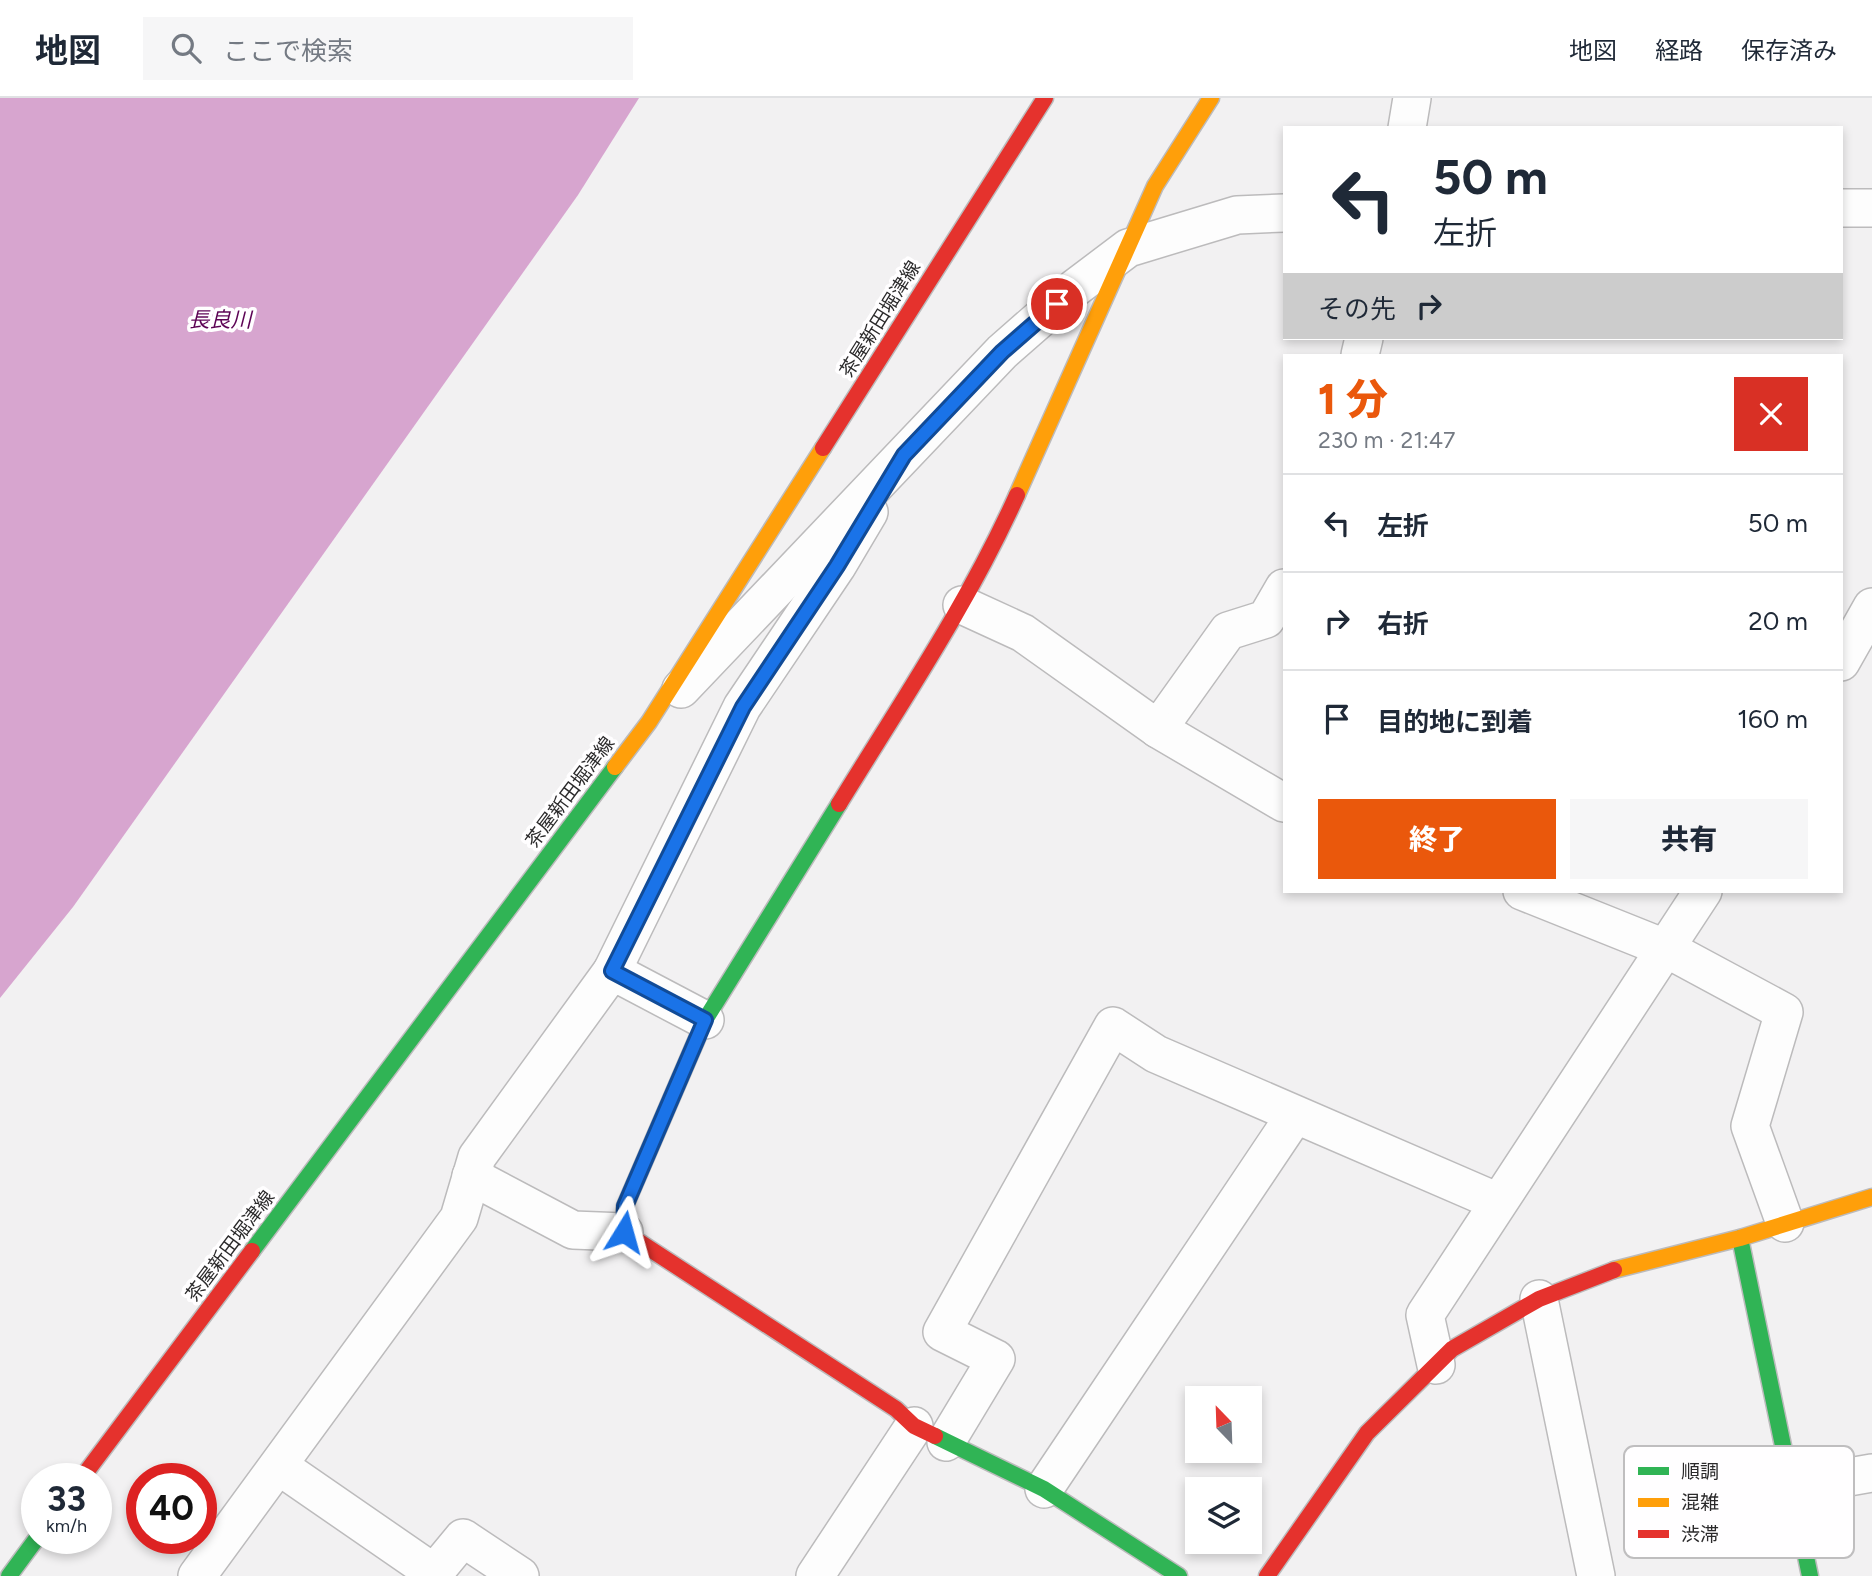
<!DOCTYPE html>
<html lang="ja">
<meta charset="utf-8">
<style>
body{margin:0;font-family:Figtree,"Noto Sans JP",sans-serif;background:#f6f6f7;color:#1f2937;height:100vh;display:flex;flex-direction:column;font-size:26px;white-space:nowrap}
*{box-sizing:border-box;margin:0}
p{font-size:23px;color:#747a83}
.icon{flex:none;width:38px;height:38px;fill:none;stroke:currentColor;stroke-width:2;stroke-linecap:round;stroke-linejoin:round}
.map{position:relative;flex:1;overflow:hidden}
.panel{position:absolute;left:1283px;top:256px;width:560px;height:539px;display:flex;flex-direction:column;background:#fff;border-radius:0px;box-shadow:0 4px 10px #0003}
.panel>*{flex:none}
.banner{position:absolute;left:1283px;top:28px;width:560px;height:214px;border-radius:0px;box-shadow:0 4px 10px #0003;background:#fff;color:#1f2937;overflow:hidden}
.needle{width:46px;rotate:337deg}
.tools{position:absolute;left:1185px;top:1288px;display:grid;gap:14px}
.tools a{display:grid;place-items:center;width:77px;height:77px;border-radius:0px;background:#fff;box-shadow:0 4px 10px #0003;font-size:35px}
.speed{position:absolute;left:21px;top:1365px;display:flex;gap:14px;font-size:35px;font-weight:700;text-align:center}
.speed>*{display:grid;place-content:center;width:91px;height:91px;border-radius:50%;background:#fff;box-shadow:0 4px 10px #0003;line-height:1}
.speed small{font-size:18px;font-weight:400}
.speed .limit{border:10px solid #d22;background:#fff;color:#111}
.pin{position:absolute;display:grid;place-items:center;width:60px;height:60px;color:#fff;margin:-30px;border:4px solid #fff;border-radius:50%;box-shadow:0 2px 7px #0007}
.me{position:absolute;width:77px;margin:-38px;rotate:8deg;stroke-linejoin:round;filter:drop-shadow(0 0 5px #0008)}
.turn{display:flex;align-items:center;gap:24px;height:147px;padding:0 35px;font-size:32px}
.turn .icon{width:91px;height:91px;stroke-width:2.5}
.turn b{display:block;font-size:49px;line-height:60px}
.then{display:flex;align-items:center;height:66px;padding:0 35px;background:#0003;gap:14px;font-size:26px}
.round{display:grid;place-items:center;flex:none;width:74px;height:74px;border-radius:0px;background:#f6f6f7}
.headline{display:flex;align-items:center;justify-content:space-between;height:119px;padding:0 35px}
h1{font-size:42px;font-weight:800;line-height:52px;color:#ea580c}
.primary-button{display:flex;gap:14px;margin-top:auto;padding:14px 35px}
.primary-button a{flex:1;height:80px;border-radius:0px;background:#ea580c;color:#fff;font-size:28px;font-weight:800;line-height:80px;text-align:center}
.primary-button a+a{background:#f6f6f7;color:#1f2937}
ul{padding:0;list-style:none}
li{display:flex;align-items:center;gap:21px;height:98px;padding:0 35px;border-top:2px solid #e0e1e3}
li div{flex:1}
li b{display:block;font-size:26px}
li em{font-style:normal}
header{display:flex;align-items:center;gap:42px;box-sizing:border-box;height:98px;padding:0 35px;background:#fff;border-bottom:2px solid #e0e1e3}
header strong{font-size:33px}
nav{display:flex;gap:38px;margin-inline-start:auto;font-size:24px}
.search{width:490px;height:63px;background:#f6f6f7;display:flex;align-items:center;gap:18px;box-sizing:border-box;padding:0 24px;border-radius:0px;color:#747a83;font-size:26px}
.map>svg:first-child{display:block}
</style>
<header>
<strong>地図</strong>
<div class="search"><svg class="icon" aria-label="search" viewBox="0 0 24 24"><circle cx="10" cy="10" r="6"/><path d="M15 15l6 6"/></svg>ここで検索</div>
<nav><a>地図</a><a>経路</a><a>保存済み</a></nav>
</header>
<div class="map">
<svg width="1872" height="1478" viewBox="0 0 1872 1478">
<rect width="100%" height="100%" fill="#f2f1f2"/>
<path fill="#d7a5cf" d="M 0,0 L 639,0 L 578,97 L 73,809 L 0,900 Z"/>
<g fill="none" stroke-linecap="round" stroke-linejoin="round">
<defs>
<g id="street">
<path d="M 1407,30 L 1412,0"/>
<path d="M 1841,110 L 1872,110"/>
<path d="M 1360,257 L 1364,240"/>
<path d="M 962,507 L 1023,535 L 1158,631 L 1228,533 L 1266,521 L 1284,490"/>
<path d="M 1841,564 L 1872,509"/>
<path d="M 681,591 L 1002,254 L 1075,190 L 1128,150 L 1237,117 L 1284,115"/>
<path d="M 1158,631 L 1284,705"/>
<path d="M 1522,793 L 1667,851 L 1784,914 L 1750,1028 L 1785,1125"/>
<path d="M 612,873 L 742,609 L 837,468 L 869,414"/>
<path d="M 471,1078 L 573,1132 L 624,1134"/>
<path d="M 1539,1201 L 1596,1478"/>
<path d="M 1436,1267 L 1425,1217 L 1703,793"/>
<path d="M 946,1344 L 996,1261 L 942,1234 L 1113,928 L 1156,956 L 1498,1104"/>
<path d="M 279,1368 L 434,1475 L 463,1440 L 520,1478"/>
<path d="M 1792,1389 L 1872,1375"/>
<path d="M 1044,1391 L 1295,1017"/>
<path d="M 197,1478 L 459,1120 L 477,1059 L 612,873 L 705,922"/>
<path d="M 815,1478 L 914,1328"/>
</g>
<g id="fast">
<path d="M 624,1127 L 625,1108 L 705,922 L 839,706"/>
<path d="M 1740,1140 L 1810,1478"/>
<path d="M 252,1153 L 615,669"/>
<path d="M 935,1338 L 1044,1391 L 1179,1478"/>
<path d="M 9,1478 L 37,1440"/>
</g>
<g id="slow">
<path d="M 1017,397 L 1155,88 L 1211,0"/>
<path d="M 615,669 L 649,624 L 823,350"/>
<path d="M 1614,1172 L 1740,1140 L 1872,1099"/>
</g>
<g id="jam">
<path d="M 823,350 L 1045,0"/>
<path d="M 839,706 C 901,605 968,506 1017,397"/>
<path d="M 624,1127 L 624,1134 L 896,1311 L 914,1328 L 935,1338"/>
<path d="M 81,1381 L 252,1153"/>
<path d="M 1267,1478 L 1367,1335 L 1452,1251 L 1539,1201 L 1614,1172"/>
</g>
</defs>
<use href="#street" stroke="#bcbbbc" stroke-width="40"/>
<use href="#fast" stroke="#bcbbbc" stroke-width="19"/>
<use href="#slow" stroke="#bcbbbc" stroke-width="19"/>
<use href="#jam" stroke="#bcbbbc" stroke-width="19"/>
<use href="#street" stroke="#fdfdfd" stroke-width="37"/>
<use href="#fast" stroke="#30b455" stroke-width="16"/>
<use href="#slow" stroke="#ff9f0a" stroke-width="16"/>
<use href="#jam" stroke="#e5322d" stroke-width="16"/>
</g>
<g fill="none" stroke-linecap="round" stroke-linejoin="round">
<defs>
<path id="route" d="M 624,1134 L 625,1108 L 705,922 L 612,873 L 743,609 L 837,468 L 904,357 L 1002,254 L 1057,206"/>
</defs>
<use href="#route" stroke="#114b97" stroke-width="18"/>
<use href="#route" stroke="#1a73e8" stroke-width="12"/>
</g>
<g text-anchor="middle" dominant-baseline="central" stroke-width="7" stroke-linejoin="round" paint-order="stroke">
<g font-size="19" fill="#2b2a2b" stroke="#fffeff">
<text transform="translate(880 221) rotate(-58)">茶屋新田堀津線</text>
<text transform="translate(570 694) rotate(-53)">茶屋新田堀津線</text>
<text transform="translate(230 1148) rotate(-53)">茶屋新田堀津線</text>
</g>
<g font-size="21" font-style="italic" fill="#5c0254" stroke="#fffeff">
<text x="220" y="221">長良川</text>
</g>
</g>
<rect x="1624" y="1348" width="230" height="112" rx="10" fill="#fffeff" stroke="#bfbebf" stroke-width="2"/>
<rect x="1638" y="1369" width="31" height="8" fill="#30b455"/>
<rect x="1638" y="1400" width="31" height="9" fill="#ff9f0a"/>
<rect x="1638" y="1432" width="31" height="8" fill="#e5322d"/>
<g font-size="19" fill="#2b2a2b">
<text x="1681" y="1380">順調</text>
<text x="1681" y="1411">混雑</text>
<text x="1681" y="1443">渋滞</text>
</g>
</svg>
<div class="tools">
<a><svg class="needle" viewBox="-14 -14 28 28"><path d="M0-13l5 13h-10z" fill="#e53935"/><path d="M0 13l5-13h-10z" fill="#747a83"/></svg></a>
<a><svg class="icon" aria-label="layers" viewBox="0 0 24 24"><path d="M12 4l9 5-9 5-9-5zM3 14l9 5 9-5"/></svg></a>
</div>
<div class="speed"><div>33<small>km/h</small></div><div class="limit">40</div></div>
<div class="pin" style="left:1057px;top:206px;background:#d93025"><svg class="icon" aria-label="arrive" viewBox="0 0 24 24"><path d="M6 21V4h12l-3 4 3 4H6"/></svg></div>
<svg class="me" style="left:624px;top:1134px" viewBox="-20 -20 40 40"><path d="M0-17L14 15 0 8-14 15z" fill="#1a73e8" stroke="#fff" stroke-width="4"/></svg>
<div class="banner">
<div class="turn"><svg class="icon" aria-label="left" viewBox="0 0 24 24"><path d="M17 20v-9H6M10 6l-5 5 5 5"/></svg><div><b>50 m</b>左折</div></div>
<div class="then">その先<svg class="icon" aria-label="right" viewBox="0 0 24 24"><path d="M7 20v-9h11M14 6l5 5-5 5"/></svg></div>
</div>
<section class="panel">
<div class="headline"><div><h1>1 分</h1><p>230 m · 21:47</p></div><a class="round" style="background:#d93025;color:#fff"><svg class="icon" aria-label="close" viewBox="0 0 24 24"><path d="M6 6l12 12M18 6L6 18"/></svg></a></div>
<ul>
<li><svg class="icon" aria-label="left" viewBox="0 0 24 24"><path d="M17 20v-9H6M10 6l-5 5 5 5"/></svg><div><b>左折</b></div><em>50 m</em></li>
<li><svg class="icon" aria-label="right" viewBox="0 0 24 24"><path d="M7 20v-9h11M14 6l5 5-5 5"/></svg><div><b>右折</b></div><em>20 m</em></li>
<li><svg class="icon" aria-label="arrive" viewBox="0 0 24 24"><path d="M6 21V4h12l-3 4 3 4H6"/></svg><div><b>目的地に到着</b></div><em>160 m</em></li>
</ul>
<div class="primary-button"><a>終了</a><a>共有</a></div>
</section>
</div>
